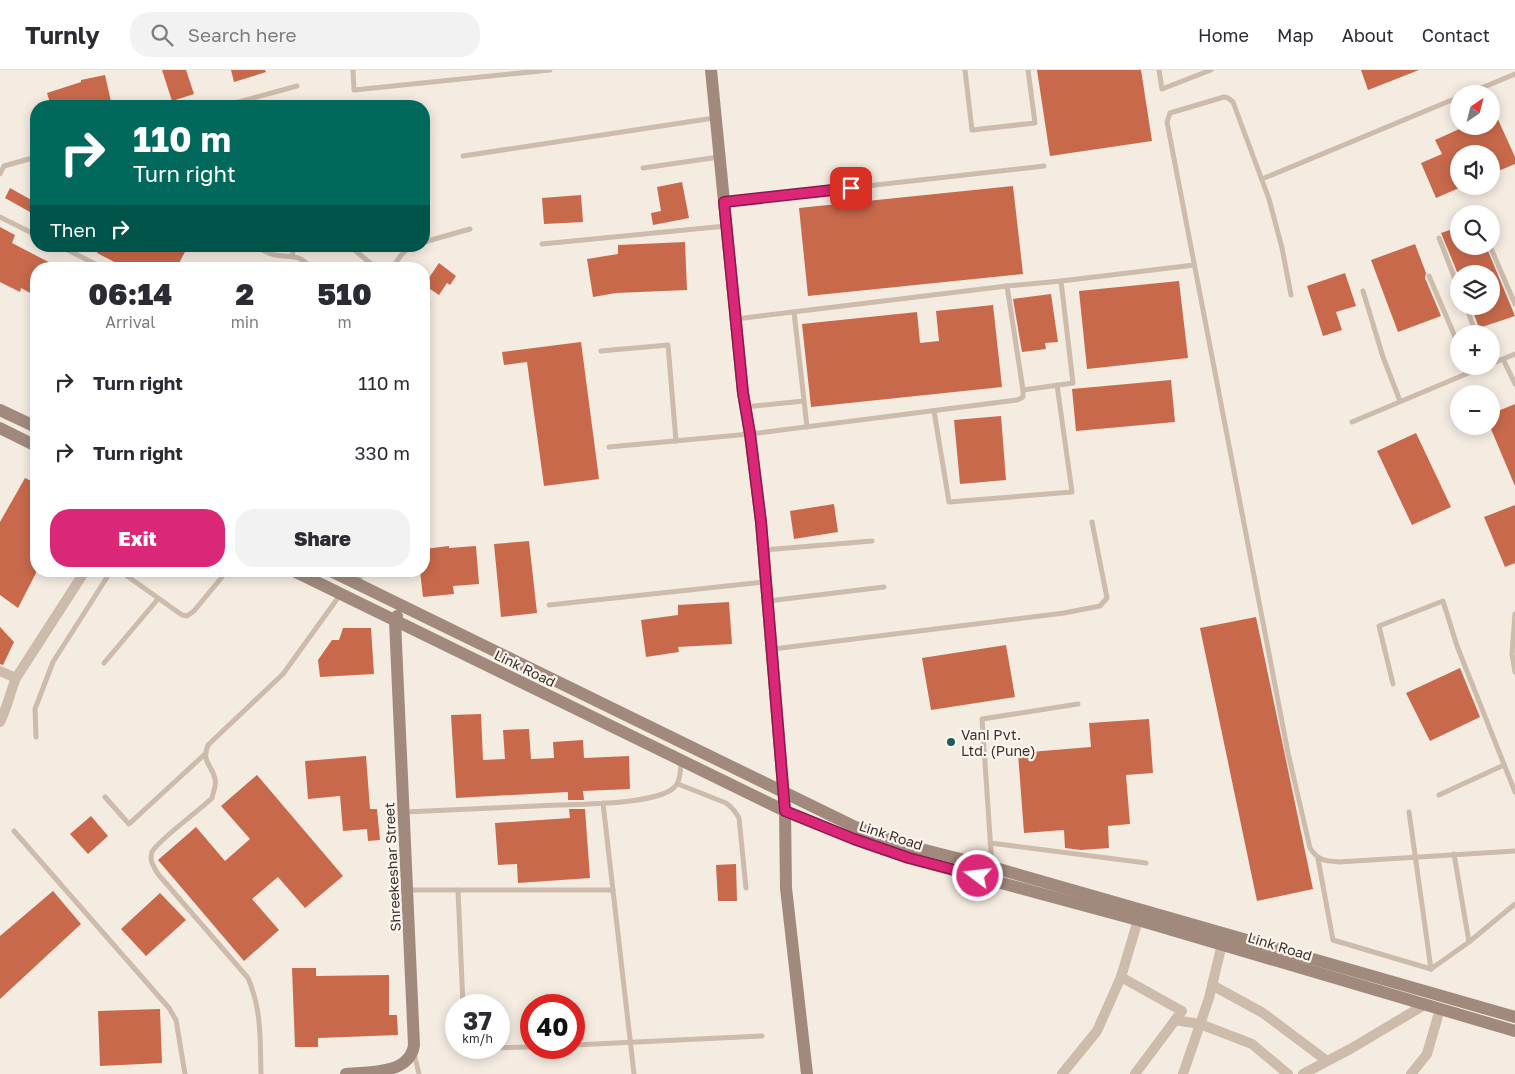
<!DOCTYPE html>
<meta charset="utf-8">
<style>
body{margin:0;font-family:"Golos Text",sans-serif;background:#f2f2f3;color:#2b2b33;height:100vh;display:flex;flex-direction:column;font-size:19px;white-space:nowrap}
*{box-sizing:border-box;margin:0}
p{font-size:16px;color:#7c7c81}
.icon{flex:none;width:28px;height:28px;fill:none;stroke:currentColor;stroke-width:2;stroke-linecap:round;stroke-linejoin:round}
.map{position:relative;flex:1;overflow:hidden}
.panel{position:absolute;left:30px;top:192px;width:400px;height:315px;display:flex;flex-direction:column;background:#fff;border-radius:20px;box-shadow:0 2px 12px #0003}
.panel>*{flex:none}
.top-card{position:absolute;left:30px;top:30px;width:400px;height:152px;border-radius:20px;box-shadow:0 2px 12px #0003;background:#00695c;color:#fff;overflow:hidden}
.needle{width:32px;rotate:35deg}
.buttons{position:absolute;left:1450px;top:15px;display:grid;gap:10px}
.buttons a{display:grid;place-items:center;width:50px;height:50px;border-radius:50%;background:#fff;box-shadow:0 2px 12px #0003;font-size:25px}
.speed{position:absolute;left:445px;top:924px;display:flex;gap:10px;font-size:25px;font-weight:700;text-align:center}
.speed>*{display:grid;place-content:center;width:65px;height:65px;border-radius:50%;background:#fff;box-shadow:0 2px 12px #0003;line-height:1}
.speed small{font-size:12px;font-weight:400}
.speed .limit{border:8px solid #d22;background:#fff;color:#111}
.pin{position:absolute;display:grid;place-items:center;width:42px;height:42px;color:#fff;margin:-21px;border-radius:10px;box-shadow:0 2px 8px #0006}
.me{position:absolute;width:55px;margin:-28px;rotate:285deg;stroke-linejoin:round;filter:drop-shadow(0 0 4px #0008)}
.turn{display:flex;align-items:center;gap:18px;height:105px;padding:0 20px;font-size:22px}
.turn .icon{width:65px;height:65px;stroke-width:2.5}
.turn b{display:block;font-size:35px;line-height:42px}
.then{display:flex;align-items:center;height:48px;padding:0 20px;background:#0003;gap:10px;font-size:19px}
.eta{display:flex;justify-content:space-evenly;align-items:center;height:85px;text-align:center}
.eta b{font-size:30px;font-weight:800;line-height:35px}
.primary-button{display:flex;gap:10px;margin-top:auto;padding:10px 20px}
.primary-button a{flex:1;height:58px;border-radius:20px;background:#db2777;color:#fff;font-size:20px;font-weight:800;line-height:58px;text-align:center}
.primary-button a+a{background:#f2f2f3;color:#2b2b33}
ul{padding:0;list-style:none}
li{display:flex;align-items:center;gap:15px;height:70px;padding:0 20px}
li div{flex:1}
li b{display:block;font-size:19px}
li em{font-style:normal}
header{display:flex;align-items:center;gap:30px;box-sizing:border-box;height:70px;padding:0 25px;background:#fff;border-bottom:1px solid #e1e1e2}
header strong{font-size:24px}
nav{display:flex;gap:28px;margin-inline-start:auto;font-size:18px}
.search{width:350px;height:45px;background:#f2f2f3;display:flex;align-items:center;gap:12px;box-sizing:border-box;padding:0 18px;border-radius:20px;color:#7c7c81;font-size:19px}
.map>svg:first-child{display:block}
</style>
<header>
<strong>Turnly</strong>
<div class="search"><svg class="icon" aria-label="search" viewBox="0 0 24 24"><circle cx="10" cy="10" r="6"/><path d="M15 15l6 6"/></svg>Search here</div>
<nav><a>Home</a><a>Map</a><a>About</a><a>Contact</a></nav>
</header>
<div class="map">
<svg width="1515" height="1004" viewBox="0 0 1515 1004">
<rect width="100%" height="100%" fill="#f4ebe1"/>
<g fill="#c8694b">
<path d="M 162,0 L 186,0 L 194,24 L 172,31 Z"/>
<path d="M 231,0 L 265,0 L 266,2 L 234,12 Z"/>
<path d="M 1037,0 L 1141,0 L 1152,71 L 1050,86 Z"/>
<path d="M 1361,0 L 1419,0 L 1368,20 Z"/>
<path d="M 105,5 L 112,36 L 51,36 L 47,23 L 81,12 L 81,10 Z"/>
<path d="M 1491,34 L 1515,87 L 1515,94 L 1491,104 L 1491,84 L 1459,84 L 1459,118 L 1436,128 L 1421,93 L 1442,84 L 1435,70 L 1466,56 L 1491,56 Z"/>
<path d="M 682,112 L 689,148 L 653,155 L 651,143 L 661,141 L 657,117 Z"/>
<path d="M 1013,116 L 1023,204 L 808,226 L 799,138 Z"/>
<path d="M 10,118 L 35,132 L 30,142 L 5,128 Z"/>
<path d="M 581,125 L 583,152 L 544,154 L 542,128 Z"/>
<path d="M 0,157 L 15,165 L 12,173 L 62,199 L 36,199 L 36,226 L 21,218 L 20,222 L 0,212 Z"/>
<path d="M 1459,157 L 1459,176 L 1486,176 L 1515,246 L 1479,258 L 1471,236 L 1491,236 L 1491,204 L 1458,204 L 1441,163 Z"/>
<path d="M 685,172 L 687,220 L 616,223 L 593,227 L 587,189 L 618,184 L 618,175 Z"/>
<path d="M 1415,174 L 1426,203 L 1425,208 L 1441,246 L 1398,262 L 1371,190 Z"/>
<path d="M 100,176 L 188,176 L 176,199 L 128,199 L 97,183 Z"/>
<path d="M 439,193 L 456,206 L 450,215 L 447,213 L 439,225 L 424,215 Z"/>
<path d="M 1345,203 L 1356,236 L 1336,242 L 1342,260 L 1323,266 L 1307,216 Z"/>
<path d="M 1179,211 L 1188,288 L 1087,299 L 1079,221 Z"/>
<path d="M 1051,224 L 1058,272 L 1045,273 L 1046,279 L 1022,282 L 1013,229 Z"/>
<path d="M 993,235 L 1002,317 L 811,337 L 802,254 L 917,242 L 920,273 L 939,271 L 936,241 Z"/>
<path d="M 581,272 L 599,409 L 544,416 L 527,292 L 504,295 L 502,282 Z"/>
<path d="M 1171,310 L 1175,352 L 1076,361 L 1072,319 Z"/>
<path d="M 1515,334 L 1515,416 L 1491,359 L 1491,344 Z"/>
<path d="M 1001,346 L 1006,410 L 960,414 L 954,350 Z"/>
<path d="M 1416,363 L 1451,437 L 1412,455 L 1377,381 Z"/>
<path d="M 25,408 L 36,413 L 36,503 L 18,538 L 0,525 L 0,452 Z"/>
<path d="M 834,434 L 838,462 L 794,469 L 790,441 Z"/>
<path d="M 1515,435 L 1515,493 L 1505,497 L 1484,447 Z"/>
<path d="M 529,471 L 537,543 L 501,547 L 494,474 Z"/>
<path d="M 449,476 L 449,478 L 476,476 L 479,514 L 453,516 L 454,524 L 423,527 L 420,501 L 424,501 L 424,479 Z"/>
<path d="M 729,532 L 732,574 L 678,577 L 679,582 L 646,587 L 641,550 L 678,545 L 678,535 Z"/>
<path d="M 1256,547 L 1313,819 L 1257,831 L 1200,558 Z"/>
<path d="M 0,557 L 14,572 L 3,595 L 0,594 Z"/>
<path d="M 343,558 L 371,558 L 374,604 L 320,607 L 318,590 L 332,570 L 339,570 Z"/>
<path d="M 1006,575 L 1015,627 L 931,640 L 922,588 Z"/>
<path d="M 1460,598 L 1480,647 L 1430,671 L 1406,623 Z"/>
<path d="M 481,644 L 483,690 L 505,689 L 503,660 L 529,659 L 531,689 L 554,688 L 553,672 L 583,670 L 584,688 L 629,686 L 630,719 L 583,721 L 584,730 L 568,730 L 568,722 L 456,728 L 451,645 Z"/>
<path d="M 1149,649 L 1153,703 L 1126,705 L 1130,754 L 1108,756 L 1109,778 L 1081,780 L 1065,778 L 1064,760 L 1024,763 L 1018,683 L 1091,677 L 1089,653 Z"/>
<path d="M 366,686 L 370,739 L 377,739 L 380,770 L 368,771 L 367,759 L 343,761 L 340,726 L 308,729 L 305,691 Z"/>
<path d="M 257,705 L 343,806 L 305,838 L 278,807 L 252,829 L 279,860 L 244,891 L 158,790 L 196,757 L 225,791 L 250,769 L 221,736 Z"/>
<path d="M 569,739 L 585,739 L 590,808 L 518,813 L 517,794 L 498,795 L 495,753 L 570,748 Z"/>
<path d="M 91,746 L 108,766 L 88,784 L 70,764 Z"/>
<path d="M 736,794 L 737,831 L 718,831 L 716,795 Z"/>
<path d="M 53,821 L 81,854 L 0,929 L 0,866 Z"/>
<path d="M 160,823 L 186,850 L 146,886 L 121,859 Z"/>
<path d="M 292,898 L 316,898 L 316,906 L 389,905 L 389,945 L 397,945 L 398,965 L 318,968 L 318,977 L 295,977 Z"/>
<path d="M 160,939 L 162,993 L 100,996 L 98,941 Z"/>
</g>
<g fill="none" stroke-linecap="round" stroke-linejoin="round">
<g stroke="#cdbbac" stroke-width="5">
<path d="M 353,0 L 354,20 L 550,0"/>
<path d="M 965,0 L 972,60 L 1035,53 L 1028,0"/>
<path d="M 1159,0 L 1162,19 L 1211,0"/>
<path d="M 1467,24 L 1515,4"/>
<path d="M 224,36 L 297,16"/>
<path d="M 463,86 L 714,48"/>
<path d="M 643,98 L 719,87"/>
<path d="M 0,104 L 4,96 L 36,87"/>
<path d="M 1262,109 L 1459,27"/>
<path d="M 724,132 L 1044,96"/>
<path d="M 0,147 L 36,165"/>
<path d="M 1439,168 L 1459,219"/>
<path d="M 424,172 L 470,159"/>
<path d="M 542,174 L 726,156"/>
<path d="M 60,176 L 105,199"/>
<path d="M 256,176 C 262,180 268,184 275,185 C 292,188 299,183 312,199"/>
<path d="M 350,176 L 377,199"/>
<path d="M 1490,176 L 1515,234"/>
<path d="M 292,185 L 295,176"/>
<path d="M 391,199 L 402,184 L 411,176"/>
<path d="M 1429,206 L 1459,276"/>
<path d="M 1363,221 L 1383,287 L 1400,331"/>
<path d="M 1291,225 L 1282,178 L 1269,129 L 1233,32 L 1228,28 L 1224,27 L 1170,43 L 1167,52 L 1288,683 L 1310,778 C 1318,791 1326,791 1339,792 L 1515,781"/>
<path d="M 1466,236 L 1476,264"/>
<path d="M 424,237 L 428,234"/>
<path d="M 794,242 L 807,357"/>
<path d="M 736,249 L 1007,216 L 1061,211 L 1194,195"/>
<path d="M 601,281 L 668,275 L 676,371"/>
<path d="M 1503,289 L 1515,314"/>
<path d="M 1491,294 L 1515,284"/>
<path d="M 1023,320 L 1073,313 L 1061,211"/>
<path d="M 745,337 L 804,331"/>
<path d="M 934,341 L 949,432 L 1072,422 L 1057,315"/>
<path d="M 1352,352 L 1485,296"/>
<path d="M 609,377 L 750,364 L 1017,330 L 1023,327 L 1023,320 L 1007,216"/>
<path d="M 764,480 L 872,471"/>
<path d="M 120,501 L 182,545 L 187,546 L 194,541 L 222,507 L 223,501"/>
<path d="M 360,501 L 360,515"/>
<path d="M 224,504 L 230,505 L 234,501"/>
<path d="M 768,531 L 884,517"/>
<path d="M 549,535 L 765,512"/>
<path d="M 1515,544 L 1512,584 L 1515,602"/>
<path d="M 773,579 L 1064,543 L 1100,536 L 1107,528 L 1092,452"/>
<path d="M 104,593 L 158,529"/>
<path d="M 1393,614 L 1379,556 L 1443,531 L 1457,576 L 1515,722"/>
<path d="M 36,667 L 35,639 L 53,592 L 111,501"/>
<path d="M 678,714 L 726,733 C 732,737 735,741 739,748 L 746,818"/>
<path d="M 1439,725 L 1504,695"/>
<path d="M 105,727 L 129,754 L 205,684"/>
<path d="M 603,733 L 634,1004"/>
<path d="M 405,742 C 456,740 507,737 558,735 C 587,734 648,734 671,720 C 681,714 680,702 681,692"/>
<path d="M 14,761 L 169,938 L 176,950 L 185,1004"/>
<path d="M 990,773 L 1146,793"/>
<path d="M 1454,784 L 1469,872"/>
<path d="M 1318,789 L 1333,870 L 1431,899 L 1409,742"/>
<path d="M 992,796 L 982,649 L 1078,634"/>
<path d="M 409,820 L 613,820"/>
<path d="M 458,820 L 463,935"/>
<path d="M 1431,899 L 1469,872 L 1515,834"/>
<path d="M 574,975 L 762,966"/>
<path d="M 489,978 L 531,977"/>
<path d="M 414,983 L 419,1004"/>
<path d="M 261,1004 C 260,969 262,941 248,908 L 158,804 C 154,797 149,791 152,782 C 158,770 199,741 212,728 C 213,722 217,715 215,709 C 212,694 201,693 208,675 L 283,604 L 340,525"/>
</g>
<g stroke="#cdbbac" stroke-width="10">
<path d="M 0,601 L 16,608 L 85,501"/>
<path d="M 0,652 C 7,638 10,623 16,608"/>
<path d="M 1121,907 L 1182,941 L 1135,1004"/>
<path d="M 1212,915 L 1263,943 L 1327,991"/>
<path d="M 1175,950 L 1200,954 L 1252,974 L 1288,1004"/>
<path d="M 1062,1004 L 1097,961 L 1121,907 L 1138,850 L 1138,843"/>
<path d="M 1183,1004 L 1209,928 L 1222,874"/>
<path d="M 1303,1004 L 1352,978 L 1426,934"/>
<path d="M 1411,1004 L 1427,984 L 1440,939"/>
</g>
<g stroke="#a18a7d" stroke-width="12">
<path d="M 711,0 L 743,323 L 750,364 L 761,452 L 785,741 L 786,818 L 807,1004"/>
<path d="M 0,340 L 36,357"/>
<path d="M 0,358 L 36,376"/>
<path d="M 294,501 L 785,741 L 854,769 L 909,788 L 1138,850 L 1515,961"/>
<path d="M 331,501 L 853,756 L 901,774 L 992,797 L 1515,947"/>
<path d="M 346,1004 C 371,1002 410,1004 414,975 L 395,551 L 397,546"/>
</g>
</g>
<g fill="none" stroke-linecap="round" stroke-linejoin="round">
<defs>
<path id="route" d="M 851,118 L 724,132 L 743,323 L 750,364 L 761,452 L 785,741 L 854,769 L 909,788 L 978,806"/>
</defs>
<use href="#route" stroke="#8e194d" stroke-width="12"/>
<use href="#route" stroke="#db2777" stroke-width="9"/>
</g>
<circle fill="#1f5a5e" stroke="#fbf5ee" stroke-width="2" cx="951" cy="672" r="5"/>
<g text-anchor="middle" dominant-baseline="central" stroke-width="4.5" stroke-linejoin="round" paint-order="stroke">
<g font-size="14" fill="#3b302b" stroke="#fbf5ee">
<text transform="translate(525 598) rotate(26)">Link Road</text>
<text transform="translate(891 765) rotate(18)">Link Road</text>
<text transform="translate(392 797) rotate(-93)">Shreekeshar Street</text>
<text transform="translate(1280 876) rotate(17)">Link Road</text>
</g>
<g font-size="14" fill="#3b302b" stroke="#fbf5ee" text-anchor="start">
<text x="961" y="664">Vani Pvt.<tspan x="961" dy="16">Ltd. (Pune)</tspan></text>
</g>
</g>
</svg>
<div class="buttons">
<a><svg class="needle" viewBox="-14 -14 28 28"><path d="M0-13l5 13h-10z" fill="#e53935"/><path d="M0 13l5-13h-10z" fill="#7c7c81"/></svg></a>
<a><svg class="icon" aria-label="sound" viewBox="0 0 24 24"><path d="M4 9h4l5-4v14l-5-4H4zM17 9q2 3 0 6"/></svg></a>
<a><svg class="icon" aria-label="search" viewBox="0 0 24 24"><circle cx="10" cy="10" r="6"/><path d="M15 15l6 6"/></svg></a>
<a><svg class="icon" aria-label="layers" viewBox="0 0 24 24"><path d="M12 4l9 5-9 5-9-5zM3 14l9 5 9-5"/></svg></a>
<a>+</a>
<a>−</a>
</div>
<div class="speed"><div>37<small>km/h</small></div><div class="limit">40</div></div>
<div class="pin" style="left:851px;top:118px;background:#d93025"><svg class="icon" aria-label="arrive" viewBox="0 0 24 24"><path d="M6 21V4h12l-3 4 3 4H6"/></svg></div>
<svg class="me" style="left:978px;top:806px" viewBox="-20 -20 40 40"><circle r="17" fill="#db2777" stroke="#fff" stroke-width="3"/><path d="M0-11L8 9 0 5-8 9z" fill="#fff"/></svg>
<div class="top-card">
<div class="turn"><svg class="icon" aria-label="right" viewBox="0 0 24 24"><path d="M7 20v-9h11M14 6l5 5-5 5"/></svg><div><b>110 m</b>Turn right</div></div>
<div class="then">Then<svg class="icon" aria-label="right" viewBox="0 0 24 24"><path d="M7 20v-9h11M14 6l5 5-5 5"/></svg></div>
</div>
<section class="panel">
<div class="eta">
<div><b>06:14</b><p>Arrival</p></div>
<div><b>2</b><p>min</p></div>
<div><b>510</b><p>m</p></div>
</div>
<ul>
<li><svg class="icon" aria-label="right" viewBox="0 0 24 24"><path d="M7 20v-9h11M14 6l5 5-5 5"/></svg><div><b>Turn right</b></div><em>110 m</em></li>
<li><svg class="icon" aria-label="right" viewBox="0 0 24 24"><path d="M7 20v-9h11M14 6l5 5-5 5"/></svg><div><b>Turn right</b></div><em>330 m</em></li>
</ul>
<div class="primary-button"><a>Exit</a><a>Share</a></div>
</section>
</div>
